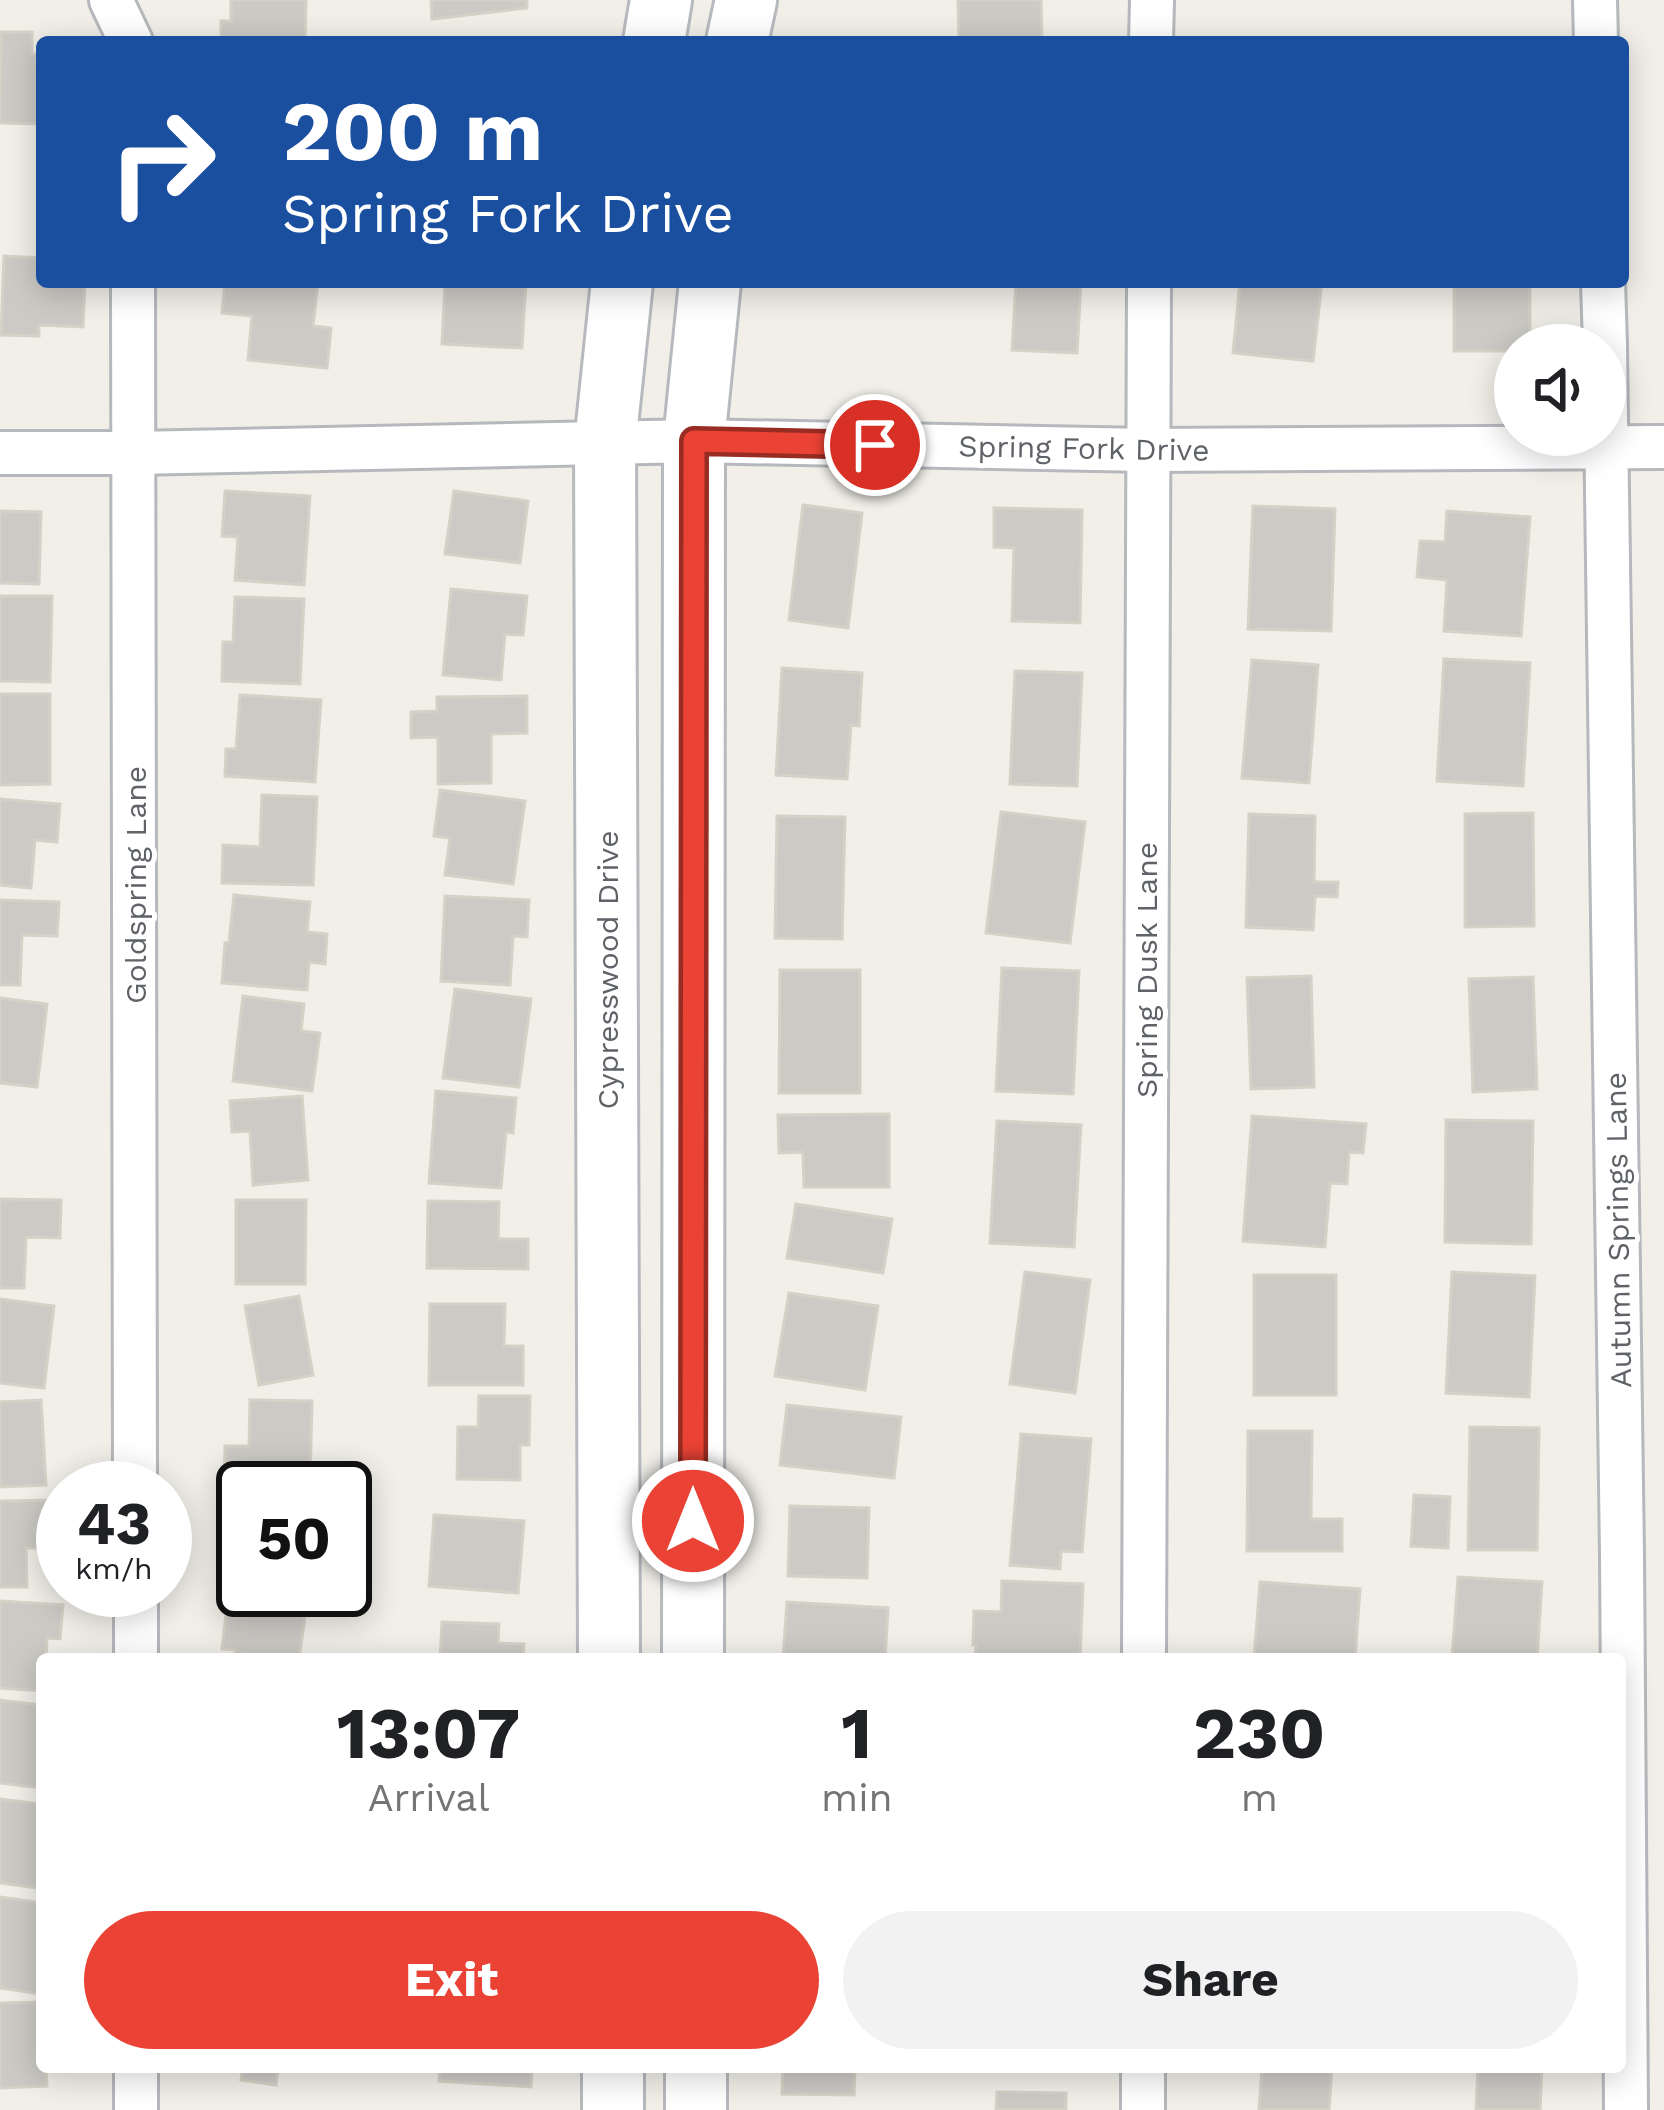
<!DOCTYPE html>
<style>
body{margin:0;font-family:"Work Sans",sans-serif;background:#f2f2f2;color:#202124;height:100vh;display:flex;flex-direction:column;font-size:45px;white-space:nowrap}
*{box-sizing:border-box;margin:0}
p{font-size:39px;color:#757577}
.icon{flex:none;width:66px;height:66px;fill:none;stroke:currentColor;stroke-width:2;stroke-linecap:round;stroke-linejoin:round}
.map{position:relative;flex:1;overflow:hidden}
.details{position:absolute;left:36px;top:1653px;width:1590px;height:420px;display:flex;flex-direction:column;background:#fff;border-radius:12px;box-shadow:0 6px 30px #0003}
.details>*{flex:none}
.guide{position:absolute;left:36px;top:36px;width:1593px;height:252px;border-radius:12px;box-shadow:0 6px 30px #0003;background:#1a4fa0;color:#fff;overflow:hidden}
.controls{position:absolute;left:1494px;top:324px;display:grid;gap:24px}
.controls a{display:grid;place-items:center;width:132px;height:132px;border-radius:50%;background:#fff;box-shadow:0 6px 30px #0003;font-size:60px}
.speed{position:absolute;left:36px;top:1461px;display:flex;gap:24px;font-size:60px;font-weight:700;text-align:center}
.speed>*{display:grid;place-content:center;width:156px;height:156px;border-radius:50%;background:#fff;box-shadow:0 6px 30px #0003;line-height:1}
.speed small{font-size:30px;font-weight:400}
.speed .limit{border:6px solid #111;border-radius:18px;background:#fff;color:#111}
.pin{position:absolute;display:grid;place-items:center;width:102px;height:102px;color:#fff;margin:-51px;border:6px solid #fff;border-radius:50%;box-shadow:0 3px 12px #0007}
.me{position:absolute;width:132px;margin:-66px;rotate:0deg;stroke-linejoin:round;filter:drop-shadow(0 0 9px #0008)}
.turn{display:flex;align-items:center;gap:42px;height:252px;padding:0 48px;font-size:54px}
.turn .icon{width:156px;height:156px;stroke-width:2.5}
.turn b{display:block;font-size:84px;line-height:102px}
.eta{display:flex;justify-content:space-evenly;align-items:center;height:204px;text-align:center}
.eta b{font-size:72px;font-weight:700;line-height:84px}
.cta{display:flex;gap:24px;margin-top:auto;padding:24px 48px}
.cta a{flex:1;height:138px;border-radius:72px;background:#ea4335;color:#fff;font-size:48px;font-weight:700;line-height:138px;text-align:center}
.cta a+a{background:#f2f2f2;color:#202124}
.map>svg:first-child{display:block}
</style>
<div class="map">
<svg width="1664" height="2110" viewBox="0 0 1664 2110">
<rect width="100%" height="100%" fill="#f1efe8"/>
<g fill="#cccac5" stroke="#d6d1c6" stroke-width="3">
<path d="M 231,0 L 306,0 L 305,42 L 221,42 L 221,21 L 231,21 Z"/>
<path d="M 431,0 L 527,0 L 527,8 L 432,19 Z"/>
<path d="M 958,0 L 1041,0 L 1042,42 L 959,42 Z"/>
<path d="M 1,32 L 32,32 L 32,54 L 42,54 L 42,124 L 0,123 Z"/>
<path d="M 4,256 L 42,258 L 42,282 L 85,282 L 83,327 L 39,325 L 39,336 L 1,335 Z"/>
<path d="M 225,282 L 318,282 L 313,326 L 331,328 L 327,368 L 248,360 L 252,316 L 222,313 Z"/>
<path d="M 445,282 L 526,282 L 522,348 L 442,344 Z"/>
<path d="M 1016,282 L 1081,282 L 1077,353 L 1012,350 Z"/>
<path d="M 1240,282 L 1322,282 L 1313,361 L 1233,353 Z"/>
<path d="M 1454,282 L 1530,282 L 1530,345 L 1515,345 L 1515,351 L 1454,351 Z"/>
<path d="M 225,491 L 310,496 L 304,585 L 235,580 L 238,537 L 222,536 Z"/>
<path d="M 454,491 L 528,501 L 520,563 L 445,554 Z"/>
<path d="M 803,505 L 862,513 L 848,628 L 789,620 Z"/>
<path d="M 1253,506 L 1335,509 L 1331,631 L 1248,629 Z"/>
<path d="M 994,508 L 1082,510 L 1080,623 L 1012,621 L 1014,548 L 994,547 Z"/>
<path d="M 0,511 L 41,512 L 39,584 L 0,583 Z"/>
<path d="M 1447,511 L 1530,517 L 1521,636 L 1444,631 L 1447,580 L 1417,577 L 1420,541 L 1445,542 Z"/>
<path d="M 451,589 L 527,596 L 523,635 L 505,634 L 501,680 L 443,675 Z"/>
<path d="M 0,596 L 52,596 L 50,682 L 0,681 Z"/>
<path d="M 235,597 L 304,599 L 300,684 L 222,681 L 223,642 L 233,642 Z"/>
<path d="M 1444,659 L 1530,663 L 1523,786 L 1437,781 Z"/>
<path d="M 1252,660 L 1318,665 L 1309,783 L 1242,778 Z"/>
<path d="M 782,668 L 862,673 L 859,726 L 851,725 L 847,779 L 776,775 Z"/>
<path d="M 1015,671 L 1082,673 L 1077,786 L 1010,784 Z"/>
<path d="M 0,694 L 50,694 L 50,784 L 0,785 Z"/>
<path d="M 240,695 L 321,700 L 315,782 L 225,776 L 226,749 L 236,749 Z"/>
<path d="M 527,696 L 527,733 L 491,734 L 491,783 L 438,784 L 438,737 L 411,738 L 411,712 L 437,711 L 437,697 Z"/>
<path d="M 440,790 L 525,801 L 513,884 L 445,875 L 450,838 L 434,836 Z"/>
<path d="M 262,795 L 317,797 L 313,885 L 222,883 L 223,845 L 260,847 Z"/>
<path d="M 0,799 L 60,804 L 57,842 L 35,840 L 31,888 L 0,885 Z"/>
<path d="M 1001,812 L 1085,822 L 1070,943 L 986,933 Z"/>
<path d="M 1533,813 L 1534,926 L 1465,927 L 1465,814 Z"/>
<path d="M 1249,814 L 1315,816 L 1314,882 L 1338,882 L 1337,897 L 1315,896 L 1313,930 L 1246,927 Z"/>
<path d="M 777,816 L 845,817 L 842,939 L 775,938 Z"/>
<path d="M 234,895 L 310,902 L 307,932 L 327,934 L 325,964 L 309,962 L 307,990 L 222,983 L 225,943 L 229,943 Z"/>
<path d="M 445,896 L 529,900 L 527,937 L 513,936 L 510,985 L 441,981 Z"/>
<path d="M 0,900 L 59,902 L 57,936 L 22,935 L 20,985 L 0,985 Z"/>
<path d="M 1002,968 L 1079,971 L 1073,1094 L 996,1091 Z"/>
<path d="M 780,970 L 860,970 L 860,1093 L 779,1093 Z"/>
<path d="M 1311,976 L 1314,1087 L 1251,1089 L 1247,978 Z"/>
<path d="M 1533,977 L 1537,1089 L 1473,1092 L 1469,979 Z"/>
<path d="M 455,989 L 531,999 L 519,1087 L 443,1078 Z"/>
<path d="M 243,996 L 304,1004 L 301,1031 L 320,1033 L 312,1091 L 233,1081 Z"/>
<path d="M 0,998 L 47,1004 L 37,1087 L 0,1083 Z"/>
<path d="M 436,1091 L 516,1098 L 513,1133 L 506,1132 L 501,1188 L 429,1183 Z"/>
<path d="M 302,1096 L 308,1180 L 253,1185 L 250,1131 L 232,1132 L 230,1101 Z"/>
<path d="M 889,1114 L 889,1187 L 804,1187 L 803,1152 L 779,1153 L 778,1115 Z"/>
<path d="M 1252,1116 L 1366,1124 L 1363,1153 L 1349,1152 L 1347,1184 L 1330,1183 L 1325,1247 L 1243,1241 Z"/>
<path d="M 1446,1120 L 1533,1121 L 1531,1244 L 1445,1242 Z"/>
<path d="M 997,1121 L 1081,1125 L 1074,1247 L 990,1243 Z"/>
<path d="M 0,1199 L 61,1200 L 60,1238 L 26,1237 L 24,1288 L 0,1288 Z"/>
<path d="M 236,1200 L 306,1200 L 305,1284 L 236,1284 Z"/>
<path d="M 428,1201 L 499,1202 L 498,1239 L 528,1239 L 528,1269 L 427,1268 Z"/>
<path d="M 796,1204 L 892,1219 L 883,1273 L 787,1258 Z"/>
<path d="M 1025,1272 L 1090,1280 L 1075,1393 L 1010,1384 Z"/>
<path d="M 1452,1272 L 1535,1276 L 1529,1397 L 1446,1393 Z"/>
<rect x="1254" y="1275" width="82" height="120"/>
<path d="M 789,1293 L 878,1306 L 865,1390 L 775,1376 Z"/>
<path d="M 299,1296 L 313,1375 L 259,1385 L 245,1306 Z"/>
<path d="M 0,1299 L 54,1306 L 44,1388 L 0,1383 Z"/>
<path d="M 430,1304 L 505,1304 L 504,1346 L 523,1346 L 523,1385 L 429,1385 Z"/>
<path d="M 479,1396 L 530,1396 L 529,1445 L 520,1445 L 520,1480 L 457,1479 L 458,1427 L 478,1427 Z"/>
<path d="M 41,1400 L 46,1485 L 0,1487 L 0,1402 Z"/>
<path d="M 250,1400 L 312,1401 L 310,1488 L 224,1485 L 225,1446 L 249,1446 Z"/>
<path d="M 787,1405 L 901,1417 L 894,1478 L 780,1465 Z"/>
<path d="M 1470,1427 L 1539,1428 L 1537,1550 L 1468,1550 Z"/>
<path d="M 1248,1431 L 1312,1431 L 1311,1519 L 1342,1519 L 1342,1551 L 1247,1551 Z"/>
<path d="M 1021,1434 L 1091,1439 L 1082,1552 L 1061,1551 L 1060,1569 L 1010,1565 Z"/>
<path d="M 1414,1495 L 1450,1497 L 1448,1548 L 1411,1546 Z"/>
<path d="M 238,1496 L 243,1497 L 243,1578 L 233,1577 Z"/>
<path d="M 56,1500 L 56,1548 L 26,1548 L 27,1587 L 0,1587 L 0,1501 Z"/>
<path d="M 790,1506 L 869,1508 L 867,1578 L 788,1576 Z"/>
<path d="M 434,1515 L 524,1521 L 518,1593 L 429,1586 Z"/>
<path d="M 1458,1577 L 1542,1582 L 1537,1659 L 1452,1659 Z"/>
<path d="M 1002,1581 L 1083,1584 L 1080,1659 L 975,1659 L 976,1645 L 973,1645 L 974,1611 L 1001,1612 Z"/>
<path d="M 1260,1582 L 1360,1589 L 1355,1659 L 1254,1659 Z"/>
<path d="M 0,1601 L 63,1605 L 60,1639 L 47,1638 L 46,1659 L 42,1659 L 42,1691 L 0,1688 Z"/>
<path d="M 787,1602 L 888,1608 L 885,1659 L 783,1659 Z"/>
<path d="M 227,1606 L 305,1616 L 299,1659 L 234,1659 L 235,1650 L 222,1649 Z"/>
<path d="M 442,1622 L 499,1624 L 498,1643 L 524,1644 L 523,1659 L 440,1659 Z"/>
<path d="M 0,1700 L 42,1705 L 42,1788 L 0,1783 Z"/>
<path d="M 0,1799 L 42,1804 L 42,1859 L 38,1888 L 0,1883 Z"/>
<path d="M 0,1897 L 42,1903 L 42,1994 L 0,1988 Z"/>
<path d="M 42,2002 L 42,2067 L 46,2067 L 47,2086 L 0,2088 L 0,2003 Z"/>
<path d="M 243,2067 L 278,2067 L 276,2085 L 241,2080 Z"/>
<path d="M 440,2067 L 532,2067 L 531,2087 L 439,2081 Z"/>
<path d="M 783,2067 L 896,2067 L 896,2069 L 855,2068 L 854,2095 L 782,2094 Z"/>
<path d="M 1262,2067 L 1332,2067 L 1329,2110 L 1259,2110 Z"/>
<path d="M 1478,2067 L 1542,2067 L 1540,2110 L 1476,2110 Z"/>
<path d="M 997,2092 L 1066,2093 L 1066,2110 L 996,2110 Z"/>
</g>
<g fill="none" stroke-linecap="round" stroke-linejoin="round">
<defs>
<g id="street">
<path d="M 111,0 L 131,42"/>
<path d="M 1595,0 L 1596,42"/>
<path d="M 1151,42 L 1152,0"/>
<path d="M 133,282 L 135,1488"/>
<path d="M 1603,282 L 1605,345"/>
<path d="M 1605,349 L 1622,1555 L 1626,2110"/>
<path d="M 0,453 L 134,453 L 694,441 L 1147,450 L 1664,447"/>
<path d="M 136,1590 L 136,1659"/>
<path d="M 1144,1659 L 1149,282"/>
<path d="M 136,2067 L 136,2110"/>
<path d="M 1143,2110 L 1143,2067"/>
</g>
<g id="secondary">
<path d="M 654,42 L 661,0"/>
<path d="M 737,42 L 746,0"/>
<path d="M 609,1659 L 605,444 L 622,282"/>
<path d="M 693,1659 L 694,441 L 710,282"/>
<path d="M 696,2067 L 696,2110"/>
<path d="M 613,2110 L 613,2067"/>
</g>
</defs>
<use href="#street" stroke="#b5b8bc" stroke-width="48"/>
<use href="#secondary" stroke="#b6babf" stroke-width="66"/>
<use href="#street" stroke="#fff" stroke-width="42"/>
<use href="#secondary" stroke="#fff" stroke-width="60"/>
</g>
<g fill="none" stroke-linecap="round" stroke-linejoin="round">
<defs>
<path id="route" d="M 693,1521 L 694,441 L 875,445"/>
</defs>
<use href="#route" stroke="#982c22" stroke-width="30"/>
<use href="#route" stroke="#ea4335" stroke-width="21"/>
</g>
<g text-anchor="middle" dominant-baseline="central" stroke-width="10" stroke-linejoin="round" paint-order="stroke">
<g font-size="30" fill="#5f6368" stroke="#fff">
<text transform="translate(1084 448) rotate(1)">Spring Fork Drive</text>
<text transform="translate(135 885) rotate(-90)">Goldspring Lane</text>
<text transform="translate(607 970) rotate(-90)">Cypresswood Drive</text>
<text transform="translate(1146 970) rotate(-90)">Spring Dusk Lane</text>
<text transform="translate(1618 1230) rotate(-91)">Autumn Springs Lane</text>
</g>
</g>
</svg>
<div class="controls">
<a><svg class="icon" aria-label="sound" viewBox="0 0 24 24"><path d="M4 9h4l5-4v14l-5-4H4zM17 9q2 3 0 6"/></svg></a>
</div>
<div class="speed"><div>43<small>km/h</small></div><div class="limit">50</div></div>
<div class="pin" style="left:875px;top:445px;background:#d93025"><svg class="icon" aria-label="arrive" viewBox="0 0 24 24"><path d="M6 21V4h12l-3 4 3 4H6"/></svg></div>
<svg class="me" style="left:693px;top:1521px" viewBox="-20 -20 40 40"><circle r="17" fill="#ea4335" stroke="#fff" stroke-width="3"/><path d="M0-11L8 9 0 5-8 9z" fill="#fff"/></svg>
<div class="guide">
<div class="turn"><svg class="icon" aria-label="right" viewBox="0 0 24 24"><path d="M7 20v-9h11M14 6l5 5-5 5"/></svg><div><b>200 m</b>Spring Fork Drive</div></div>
</div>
<section class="details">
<div class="eta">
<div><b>13:07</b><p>Arrival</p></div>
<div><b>1</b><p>min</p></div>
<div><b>230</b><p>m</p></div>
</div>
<div class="cta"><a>Exit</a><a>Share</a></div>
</section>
</div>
